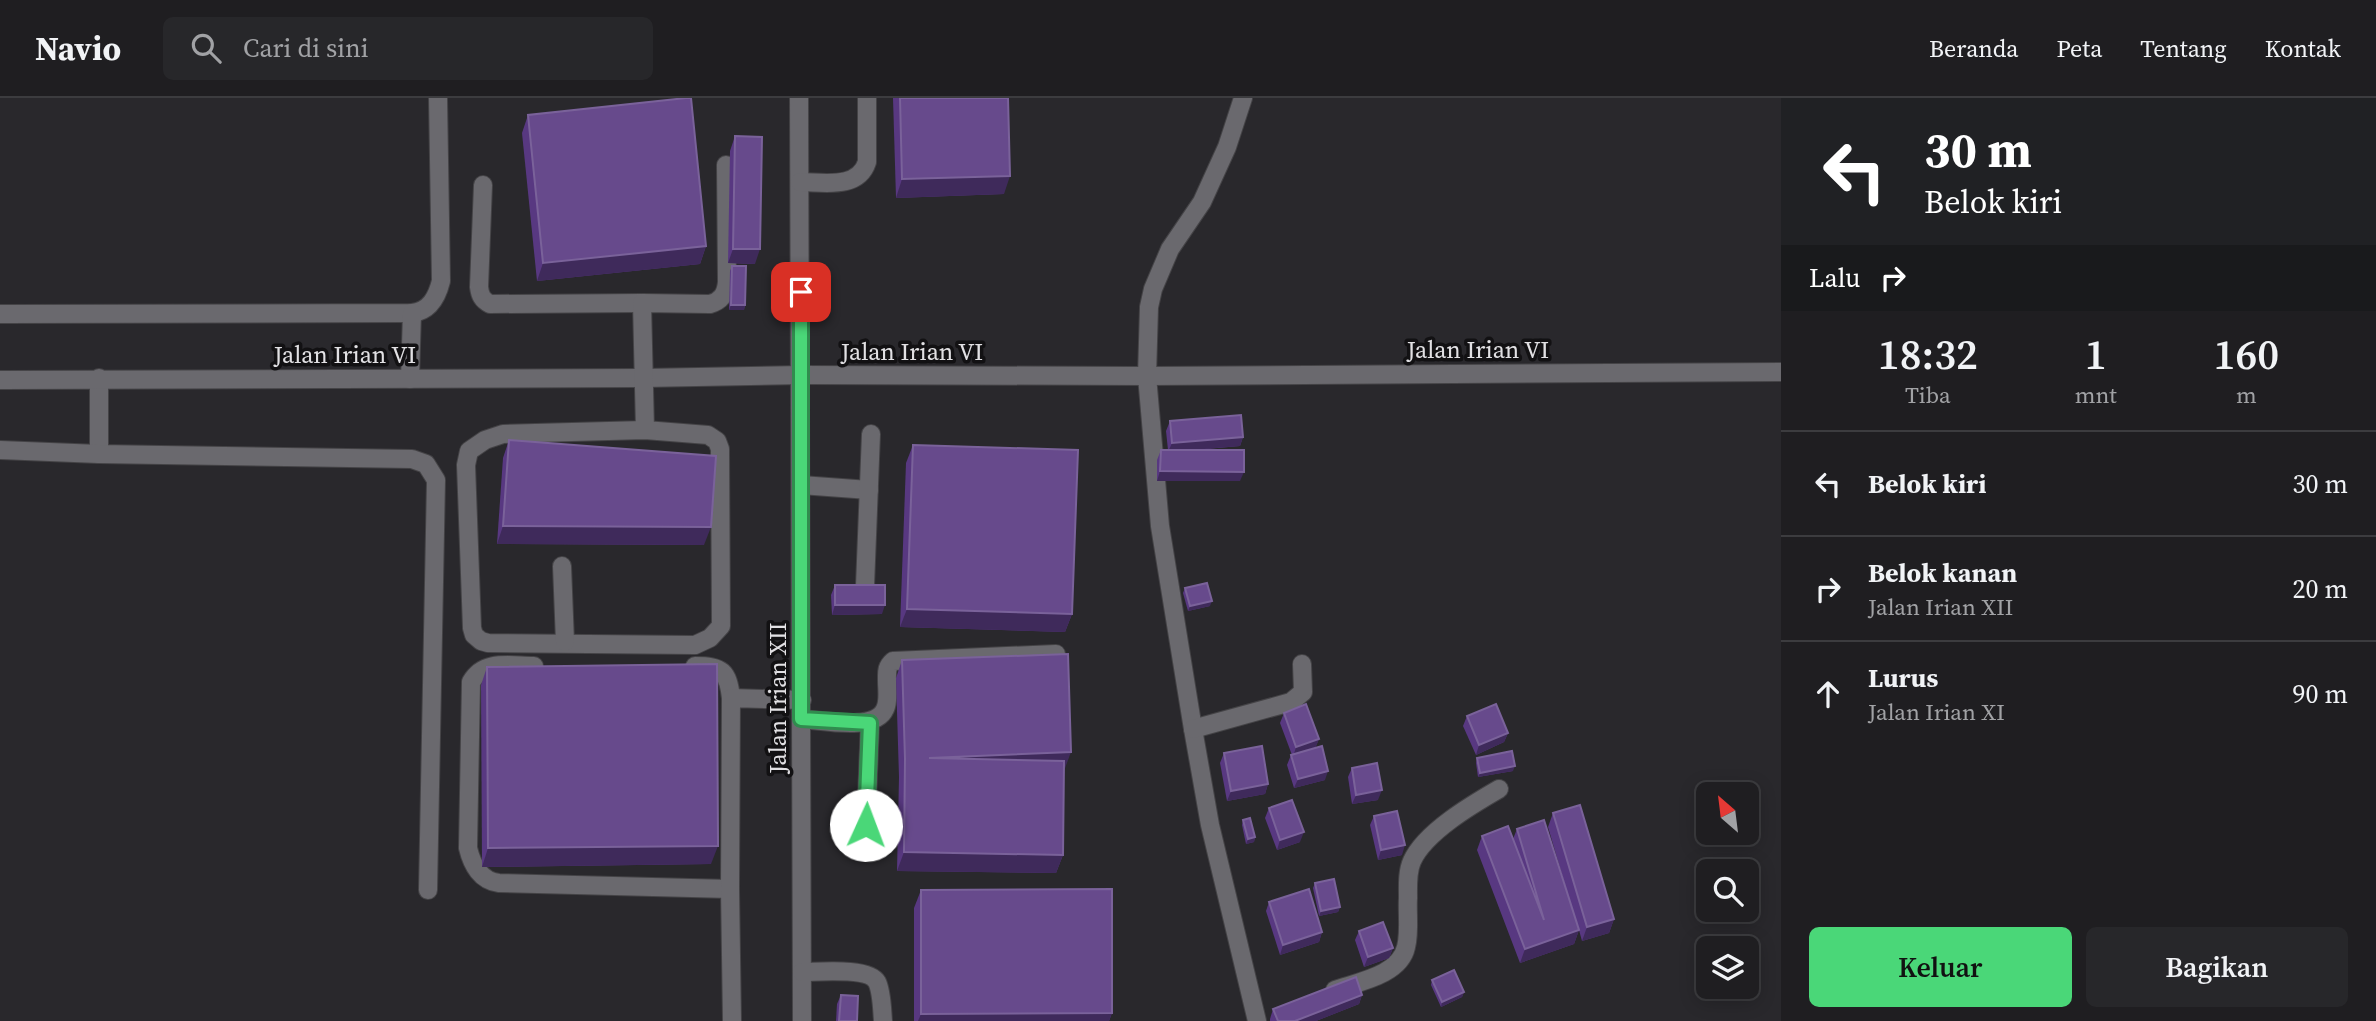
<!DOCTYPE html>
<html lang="id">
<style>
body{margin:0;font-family:"Source Serif 4",serif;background:#27272a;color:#f1f3f6;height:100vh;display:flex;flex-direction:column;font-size:26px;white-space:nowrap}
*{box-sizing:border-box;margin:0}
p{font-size:23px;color:#a1a2a5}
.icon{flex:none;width:38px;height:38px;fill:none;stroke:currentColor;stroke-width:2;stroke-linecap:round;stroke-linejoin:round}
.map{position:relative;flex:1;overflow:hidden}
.details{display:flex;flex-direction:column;background:#1f1e21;width:595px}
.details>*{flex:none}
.hud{background:#202124;color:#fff;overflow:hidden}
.needle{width:46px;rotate:332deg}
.tools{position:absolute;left:1696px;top:684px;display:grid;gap:14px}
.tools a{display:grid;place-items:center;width:63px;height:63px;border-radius:10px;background:#1f1e21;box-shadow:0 4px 18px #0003,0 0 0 2px #3c3c3f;font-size:35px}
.pin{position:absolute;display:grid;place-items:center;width:60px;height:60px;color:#fff;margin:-30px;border-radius:14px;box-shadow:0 4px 10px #0006}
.me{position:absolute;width:77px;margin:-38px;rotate:2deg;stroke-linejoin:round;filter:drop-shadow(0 0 5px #0008)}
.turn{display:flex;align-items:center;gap:24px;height:147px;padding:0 28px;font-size:32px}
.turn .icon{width:91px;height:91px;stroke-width:2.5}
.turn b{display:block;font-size:49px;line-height:60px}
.then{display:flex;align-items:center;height:66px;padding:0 28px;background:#0003;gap:14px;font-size:26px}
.eta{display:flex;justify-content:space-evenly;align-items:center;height:119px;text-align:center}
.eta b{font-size:42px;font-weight:600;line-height:49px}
.primary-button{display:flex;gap:14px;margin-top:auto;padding:14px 28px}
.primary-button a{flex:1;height:80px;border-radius:10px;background:#4ad778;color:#111;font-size:28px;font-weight:600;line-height:80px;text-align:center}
.primary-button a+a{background:#27272a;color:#f1f3f6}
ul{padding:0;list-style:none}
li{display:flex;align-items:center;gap:21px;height:105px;padding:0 28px;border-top:2px solid #3c3c3f}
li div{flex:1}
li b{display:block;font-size:26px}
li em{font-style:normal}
header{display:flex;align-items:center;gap:42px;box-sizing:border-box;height:98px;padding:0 35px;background:#1f1e21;border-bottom:2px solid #3c3c3f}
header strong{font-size:33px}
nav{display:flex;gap:38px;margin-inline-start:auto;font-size:24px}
.search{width:490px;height:63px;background:#27272a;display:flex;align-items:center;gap:18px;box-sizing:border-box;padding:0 24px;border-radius:10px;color:#a1a2a5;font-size:26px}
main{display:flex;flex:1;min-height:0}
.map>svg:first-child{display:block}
</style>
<header>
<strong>Navio</strong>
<div class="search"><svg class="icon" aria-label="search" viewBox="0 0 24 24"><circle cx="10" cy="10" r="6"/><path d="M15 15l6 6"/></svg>Cari di sini</div>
<nav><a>Beranda</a><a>Peta</a><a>Tentang</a><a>Kontak</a></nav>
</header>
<main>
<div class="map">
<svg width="1781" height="923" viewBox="0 0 1781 923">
<rect width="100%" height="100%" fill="#29282c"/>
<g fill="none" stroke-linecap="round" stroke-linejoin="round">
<defs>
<g id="minor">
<path d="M 799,0 L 802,923"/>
<path d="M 1243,0 L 1227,49 L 1202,104 L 1170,151 L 1153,191 L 1149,209 L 1147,278 L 1160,428 L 1193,631 L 1210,727 L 1257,923"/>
<path d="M 800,84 C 823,84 858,92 867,64 L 867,0"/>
<path d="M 483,87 L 479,189 C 480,197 482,202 490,206 L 642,205"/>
<path d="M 0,216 L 412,215 C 430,213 437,199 441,183 L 438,0"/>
<path d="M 99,280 L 99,356"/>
<path d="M 410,281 L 412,215"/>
<path d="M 0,282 L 643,280 L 802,277 L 1147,278 L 1781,274"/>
<path d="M 645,332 L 503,336 L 485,342 L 469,353 L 466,367 L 472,530 L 474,537 L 481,543 L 488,545 L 695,547 L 710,540 L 721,528 L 720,351 L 717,343 L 708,337 L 645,332 L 642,205 L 710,206 C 721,203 726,196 727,184 L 726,67"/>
<path d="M 0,352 L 99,356 L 412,361 L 426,366 L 436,382 L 428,792"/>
<path d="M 801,387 L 869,392"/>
<path d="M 562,468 L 565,544"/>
<path d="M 865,488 L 871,336"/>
<path d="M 534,568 C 511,568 484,561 471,584 L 468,750 C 472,767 481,783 499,785 L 730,791"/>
<path d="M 695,568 C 722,568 728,573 731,600"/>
<path d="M 801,621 C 822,622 875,634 885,611 C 889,603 887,591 887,583 C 887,574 886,569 893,563 L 1056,556"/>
<path d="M 1193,631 L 1291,604 L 1303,594 L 1302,566"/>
<path d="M 866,727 L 870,624"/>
<path d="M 802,874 C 818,874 869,869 877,884 C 882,894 882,912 883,923"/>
<path d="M 1335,892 C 1358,884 1400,877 1406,849 C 1410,834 1407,815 1408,800 C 1408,788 1407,774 1412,763 C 1425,734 1473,706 1499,691"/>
<path d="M 732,923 L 730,791 L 731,600 L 802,602"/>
</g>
</defs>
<use href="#minor" stroke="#444346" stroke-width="20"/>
<use href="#minor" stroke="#6a696e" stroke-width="18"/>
</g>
<g fill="#583881">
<path d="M 893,0 L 1008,0 L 1004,96 L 896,100 Z"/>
<path d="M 528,17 L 706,148 L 700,166 L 537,183 L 522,35 Z"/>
<path d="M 735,38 L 755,166 L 728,165 L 730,53 Z"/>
<path d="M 732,168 L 745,207 L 744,212 L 729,212 L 730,173 Z"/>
<path d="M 1170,323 L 1243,339 L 1240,348 L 1195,352 L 1240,383 L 1157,383 L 1157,362 L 1161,352 L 1168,352 L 1166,333 Z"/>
<path d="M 509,342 L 704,447 L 497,446 L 503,360 Z"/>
<path d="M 913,347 L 1072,516 L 1065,534 L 900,529 L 906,365 Z"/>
<path d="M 835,487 L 882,516 L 832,517 L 831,497 Z"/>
<path d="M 1185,490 L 1210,508 L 1188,513 L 1183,495 Z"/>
<path d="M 902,562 L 1064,673 L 1063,757 L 1056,775 L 897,773 L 899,679 L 896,580 Z"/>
<path d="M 487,569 L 711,766 L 482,769 L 481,587 Z"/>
<path d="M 1284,615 L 1319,641 L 1315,650 L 1325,682 L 1294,690 L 1287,667 L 1291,657 L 1292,657 L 1280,625 Z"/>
<path d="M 1467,618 L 1508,635 L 1504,644 L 1476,657 L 1463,628 Z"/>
<path d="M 1224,655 L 1268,686 L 1265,696 L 1227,703 L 1220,665 Z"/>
<path d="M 1477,660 L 1513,673 L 1478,679 L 1476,665 Z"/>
<path d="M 1352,670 L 1378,702 L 1352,706 L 1348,679 Z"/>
<path d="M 1269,710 L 1300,744 L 1277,752 L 1265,720 Z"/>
<path d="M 1553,715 L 1614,821 L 1609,835 L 1582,843 L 1579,832 L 1574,846 L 1520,865 L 1477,752 L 1482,738 L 1513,741 L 1517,731 L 1577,828 L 1548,729 Z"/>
<path d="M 1374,718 L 1402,757 L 1378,762 L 1370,727 Z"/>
<path d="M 1243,722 L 1255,739 L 1254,744 L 1246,746 L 1242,727 Z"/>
<path d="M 1315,785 L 1340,809 L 1338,814 L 1319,818 L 1313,790 Z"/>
<path d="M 921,792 L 1112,915 L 1109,923 L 914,923 L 914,810 Z"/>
<path d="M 1269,804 L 1322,834 L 1319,844 L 1280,857 L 1266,813 Z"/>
<path d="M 1359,833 L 1393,850 L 1389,860 L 1364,869 L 1355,842 Z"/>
<path d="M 1432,882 L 1464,894 L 1462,899 L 1441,909 L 1431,887 Z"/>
<path d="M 841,897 L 857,923 L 836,923 L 837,906 Z"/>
<path d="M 1362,897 L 1359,906 L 1316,923 L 1270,923 L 1270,921 L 1273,911 Z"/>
</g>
<g fill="#3f2a5b">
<path d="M 1010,78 L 1004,96 L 896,100 L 902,81 Z"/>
<path d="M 706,148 L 700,166 L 537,183 L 543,165 Z"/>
<path d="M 733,151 L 760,151 L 755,166 L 728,165 Z"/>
<path d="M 731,207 L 745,207 L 744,212 L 729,212 Z"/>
<path d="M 1243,339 L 1240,348 L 1168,354 L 1172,345 Z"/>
<path d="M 1160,373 L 1244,374 L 1240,383 L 1157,383 Z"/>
<path d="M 503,428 L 711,429 L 704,447 L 497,446 Z"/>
<path d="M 1212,503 L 1210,508 L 1188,513 L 1190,508 Z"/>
<path d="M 835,507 L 885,507 L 882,516 L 832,517 Z"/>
<path d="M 907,511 L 1072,516 L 1065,534 L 900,529 Z"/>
<path d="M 1508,635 L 1504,644 L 1476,657 L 1479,647 Z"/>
<path d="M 1319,641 L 1315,651 L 1293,659 L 1296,649 Z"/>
<path d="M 1071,654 L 1064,673 L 929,660 Z"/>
<path d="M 1515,668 L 1513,673 L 1478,679 L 1480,675 Z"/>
<path d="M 1328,673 L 1325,682 L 1294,690 L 1298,681 Z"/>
<path d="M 1268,686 L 1265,696 L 1227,703 L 1231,693 Z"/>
<path d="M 1382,692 L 1378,702 L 1352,706 L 1356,697 Z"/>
<path d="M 1304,734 L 1300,744 L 1277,752 L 1280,742 Z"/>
<path d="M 1255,739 L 1254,744 L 1246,746 L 1248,741 Z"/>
<path d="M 1405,747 L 1402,757 L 1378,762 L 1381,752 Z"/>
<path d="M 718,748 L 711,766 L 482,769 L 488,750 Z"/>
<path d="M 904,754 L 1063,757 L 1056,775 L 897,773 Z"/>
<path d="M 1340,809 L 1338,814 L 1319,818 L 1321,813 Z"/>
<path d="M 1614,821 L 1609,835 L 1582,843 L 1587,829 Z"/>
<path d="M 1579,832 L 1574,846 L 1520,865 L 1525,851 Z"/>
<path d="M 1322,834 L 1319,844 L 1280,857 L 1283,847 Z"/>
<path d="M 1393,850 L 1389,860 L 1364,869 L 1368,859 Z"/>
<path d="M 1464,894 L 1462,899 L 1441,909 L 1442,904 Z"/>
<path d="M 1362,897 L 1359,906 L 1316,923 L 1295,923 Z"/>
<path d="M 1112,915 L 1109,923 L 918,923 L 921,916 Z"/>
</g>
<g fill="#674a8c" stroke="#7a629a" stroke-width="2">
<path d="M 686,0 L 691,0 L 706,148 L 543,165 L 528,17 Z"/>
<path d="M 900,0 L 1008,0 L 1010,78 L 902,81 Z"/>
<path d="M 735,38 L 762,39 L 760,151 L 733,151 Z"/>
<path d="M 732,168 L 746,168 L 745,207 L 731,207 Z"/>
<path d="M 1241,317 L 1243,339 L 1172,345 L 1170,323 Z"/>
<path d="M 509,342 L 716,358 L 711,429 L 503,428 Z"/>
<path d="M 913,347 L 1078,352 L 1072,516 L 907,511 Z"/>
<path d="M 1161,352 L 1244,352 L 1244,374 L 1160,373 Z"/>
<path d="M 1207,485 L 1212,503 L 1190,508 L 1185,490 Z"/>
<rect x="835" y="487" width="50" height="20"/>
<path d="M 1068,556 L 1071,654 L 929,660 L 1064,663 L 1063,757 L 904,754 L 905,661 L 902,562 Z"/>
<path d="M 717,566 L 718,748 L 488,750 L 487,569 Z"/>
<path d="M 1306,606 L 1319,641 L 1296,649 L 1284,615 Z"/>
<path d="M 1496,606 L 1508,635 L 1479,647 L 1467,618 Z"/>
<path d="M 1262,648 L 1268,686 L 1231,693 L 1224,655 Z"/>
<path d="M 1322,648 L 1328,673 L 1298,681 L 1291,657 Z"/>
<path d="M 1512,653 L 1515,668 L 1480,675 L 1477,660 Z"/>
<path d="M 1377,665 L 1382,692 L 1356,697 L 1352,670 Z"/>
<path d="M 1292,702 L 1304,734 L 1280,742 L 1269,710 Z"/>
<path d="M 1580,707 L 1614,821 L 1587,829 L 1553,715 Z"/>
<path d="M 1397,713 L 1405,747 L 1381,752 L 1374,718 Z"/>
<path d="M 1250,720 L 1255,739 L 1248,741 L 1243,722 Z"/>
<path d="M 1544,722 L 1579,832 L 1525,851 L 1482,738 L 1508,728 L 1544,822 L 1517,731 Z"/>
<path d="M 1334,781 L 1340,809 L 1321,813 L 1315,785 Z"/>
<path d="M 1112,791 L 1112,915 L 921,916 L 921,792 Z"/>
<path d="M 1309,791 L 1322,834 L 1283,847 L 1269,804 Z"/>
<path d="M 1383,824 L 1393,850 L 1368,859 L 1359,833 Z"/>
<path d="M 1454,872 L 1464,894 L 1442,904 L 1432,882 Z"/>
<path d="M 1356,879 L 1362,897 L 1295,923 L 1278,923 L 1273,911 Z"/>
<path d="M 841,897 L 858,898 L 857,923 L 839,923 Z"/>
</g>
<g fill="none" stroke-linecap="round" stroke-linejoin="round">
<defs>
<path id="route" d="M 801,194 L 801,621 L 870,625 L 866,727"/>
</defs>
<use href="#route" stroke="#308c4e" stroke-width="18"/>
<use href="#route" stroke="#4ad778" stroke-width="12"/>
</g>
<g text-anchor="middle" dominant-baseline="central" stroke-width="7" stroke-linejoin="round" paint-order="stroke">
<g font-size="24" fill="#e2e1e4" stroke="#121113">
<text x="1478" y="251">Jalan Irian VI</text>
<text x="912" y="253">Jalan Irian VI</text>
<text x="345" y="256">Jalan Irian VI</text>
<text transform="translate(777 600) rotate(-90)">Jalan Irian XII</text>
</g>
</g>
</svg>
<div class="tools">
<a><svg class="needle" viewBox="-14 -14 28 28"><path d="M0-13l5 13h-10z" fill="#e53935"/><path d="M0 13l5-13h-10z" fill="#a1a2a5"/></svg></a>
<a><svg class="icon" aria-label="search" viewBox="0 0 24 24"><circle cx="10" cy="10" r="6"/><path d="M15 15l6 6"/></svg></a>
<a><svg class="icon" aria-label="layers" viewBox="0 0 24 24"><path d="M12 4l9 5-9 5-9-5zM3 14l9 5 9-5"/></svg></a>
</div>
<div class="pin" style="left:801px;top:194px;background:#d93025"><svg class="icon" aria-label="arrive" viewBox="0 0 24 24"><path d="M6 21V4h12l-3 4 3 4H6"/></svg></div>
<svg class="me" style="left:866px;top:727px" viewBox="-20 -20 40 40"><circle r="19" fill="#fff"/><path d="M0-13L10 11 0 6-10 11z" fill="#4ad778"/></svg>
</div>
<section class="details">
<div class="hud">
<div class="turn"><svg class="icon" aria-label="left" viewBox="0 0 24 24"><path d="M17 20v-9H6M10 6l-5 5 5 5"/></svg><div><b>30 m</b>Belok kiri</div></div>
<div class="then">Lalu<svg class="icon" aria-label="right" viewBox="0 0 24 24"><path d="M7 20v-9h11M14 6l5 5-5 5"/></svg></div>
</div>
<div class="eta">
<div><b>18:32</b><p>Tiba</p></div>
<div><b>1</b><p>mnt</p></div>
<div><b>160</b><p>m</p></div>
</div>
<ul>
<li><svg class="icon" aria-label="left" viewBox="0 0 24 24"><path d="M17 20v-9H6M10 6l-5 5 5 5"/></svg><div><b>Belok kiri</b></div><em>30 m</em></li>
<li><svg class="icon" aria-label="right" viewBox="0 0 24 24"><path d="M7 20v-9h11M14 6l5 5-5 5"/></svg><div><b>Belok kanan</b><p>Jalan Irian XII</p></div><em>20 m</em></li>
<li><svg class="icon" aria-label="ahead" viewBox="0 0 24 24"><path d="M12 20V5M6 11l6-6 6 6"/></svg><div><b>Lurus</b><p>Jalan Irian XI</p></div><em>90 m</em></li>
</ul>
<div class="primary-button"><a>Keluar</a><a>Bagikan</a></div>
</section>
</main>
